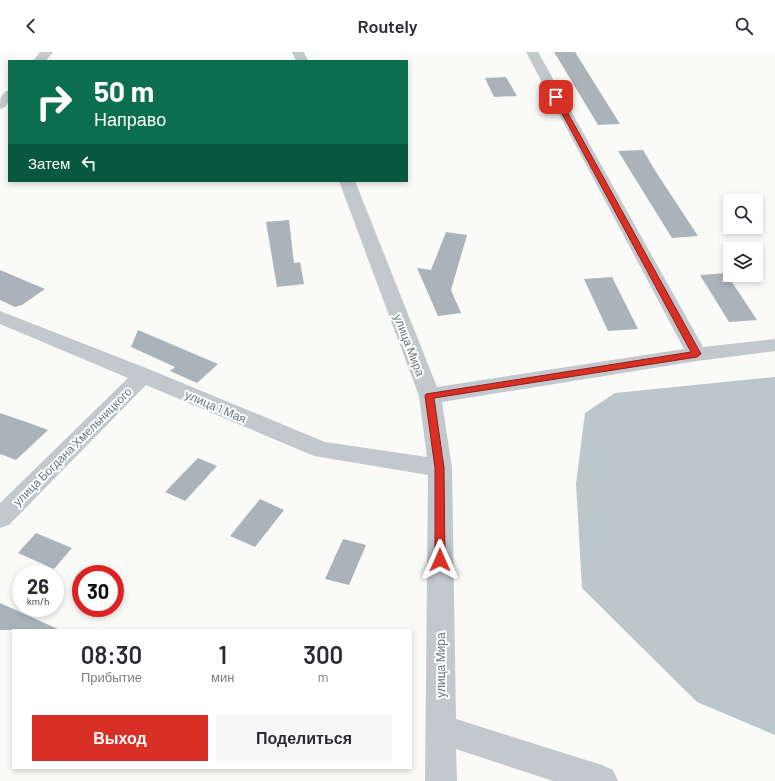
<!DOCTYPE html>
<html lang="ru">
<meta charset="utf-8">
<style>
body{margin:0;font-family:Barlow,sans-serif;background:#f7f7f7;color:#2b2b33;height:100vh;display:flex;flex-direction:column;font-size:15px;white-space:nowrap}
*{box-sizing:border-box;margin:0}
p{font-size:13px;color:#7c7c81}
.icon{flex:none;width:22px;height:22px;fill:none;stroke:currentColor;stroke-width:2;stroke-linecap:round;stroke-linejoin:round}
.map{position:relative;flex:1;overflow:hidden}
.details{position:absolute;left:12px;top:577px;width:400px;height:140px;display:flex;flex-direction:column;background:#fff;border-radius:0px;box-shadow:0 2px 6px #0003}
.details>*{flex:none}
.banner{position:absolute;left:8px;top:8px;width:400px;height:122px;border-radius:0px;box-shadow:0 2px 6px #0003;background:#0b6e4f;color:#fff;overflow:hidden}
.tools{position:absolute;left:723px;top:142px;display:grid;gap:8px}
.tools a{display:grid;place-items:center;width:40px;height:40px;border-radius:0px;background:#fff;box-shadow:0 2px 6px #0003;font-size:20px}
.speed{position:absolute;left:12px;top:513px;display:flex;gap:8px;font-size:20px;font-weight:700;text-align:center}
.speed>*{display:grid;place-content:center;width:52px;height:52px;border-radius:50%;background:#fff;box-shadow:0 2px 6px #0003;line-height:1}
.speed small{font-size:10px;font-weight:400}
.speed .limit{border:6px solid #d22;background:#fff;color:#111}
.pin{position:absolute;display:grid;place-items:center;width:34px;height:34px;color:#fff;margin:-17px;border-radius:8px;box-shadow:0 2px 6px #0006}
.me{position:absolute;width:44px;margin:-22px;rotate:0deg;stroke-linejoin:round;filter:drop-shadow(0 0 3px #0008)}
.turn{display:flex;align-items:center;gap:14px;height:84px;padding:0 20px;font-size:18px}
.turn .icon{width:52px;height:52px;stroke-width:2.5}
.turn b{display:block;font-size:28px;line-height:34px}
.then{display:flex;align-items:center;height:38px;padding:0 20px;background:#0003;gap:8px;font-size:15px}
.eta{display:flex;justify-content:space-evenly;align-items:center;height:68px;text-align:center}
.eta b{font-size:24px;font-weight:600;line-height:28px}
.primary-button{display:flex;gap:8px;margin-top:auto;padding:8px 20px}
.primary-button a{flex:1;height:46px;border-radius:0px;background:#d93025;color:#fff;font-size:16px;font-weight:600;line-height:46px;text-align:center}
.primary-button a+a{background:#f7f7f7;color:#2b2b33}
header{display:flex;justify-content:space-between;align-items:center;height:52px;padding:0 20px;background:#fff;font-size:18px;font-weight:600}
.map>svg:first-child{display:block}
</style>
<header><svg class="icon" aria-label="back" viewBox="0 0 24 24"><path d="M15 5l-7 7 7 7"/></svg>Routely<svg class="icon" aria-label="search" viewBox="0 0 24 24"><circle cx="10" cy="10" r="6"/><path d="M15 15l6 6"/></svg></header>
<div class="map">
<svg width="775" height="729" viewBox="0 0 775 729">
<rect width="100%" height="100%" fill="#fafaf8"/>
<path fill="#bbc7cb" d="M 775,325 L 775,683 L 697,650 L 582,536 L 576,432 L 585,361 L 615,341 Z"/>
<g fill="#aab3b9">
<path d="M 554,0 L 575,0 L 620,72 L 598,73 Z"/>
<path d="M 506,25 L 517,44 L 494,45 L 485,26 Z"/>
<path d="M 643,98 L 656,120 L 698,184 L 672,186 L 618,99 Z"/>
<path d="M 289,168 L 294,211 L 300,210 L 304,232 L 277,235 L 266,170 Z"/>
<path d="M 446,180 L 467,183 L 451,238 L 461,261 L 438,264 L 417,216 L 431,218 Z"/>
<path d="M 0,218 L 45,237 L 22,253 L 15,255 L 0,248 Z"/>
<path d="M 726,221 L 757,268 L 729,270 L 700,223 Z"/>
<path d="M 612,225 L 638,277 L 608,279 L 584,227 Z"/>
<path d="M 138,278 L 218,312 L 197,331 L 170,319 L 175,315 L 131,295 Z"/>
<path d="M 0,361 L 32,372 L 48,378 L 16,408 L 0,402 Z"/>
<path d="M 198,406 L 217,414 L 185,449 L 165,440 Z"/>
<path d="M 260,447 L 284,458 L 255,495 L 230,484 Z"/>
<path d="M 36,481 L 72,496 L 54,517 L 18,501 Z"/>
<path d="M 343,487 L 366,493 L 349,533 L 325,527 Z"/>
<path d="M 0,551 L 60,578 L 0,578 Z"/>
</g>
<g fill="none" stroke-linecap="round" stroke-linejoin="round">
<g fill="#c3c8cc" fill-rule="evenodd">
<path d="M 40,0 L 53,0 L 46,9 L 33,9 Z"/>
<path d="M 292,0 L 304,0 L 308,9 L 296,9 Z"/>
<path d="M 526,0 L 538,0 L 703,295 L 775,287 L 775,299 L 697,309 L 442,350 L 452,416 L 456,667 L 602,713 L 613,718 L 618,729 L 553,729 L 456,697 L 457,729 L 425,729 L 428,423 L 314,404 L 146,333 L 9,473 L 0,476 L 0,451 L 128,326 L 0,272 L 0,259 L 151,318 L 325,390 L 427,405 L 419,344 L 339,129 L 355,129 L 437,335 L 684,297 Z"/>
<path d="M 9,38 C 9,47 10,55 0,57 C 0,48 0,41 9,38 Z"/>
</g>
</g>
<path fill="#d93025" stroke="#8d1f18" d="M 556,43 L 559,45 L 701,302 L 697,305 L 434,346 L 444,416 L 445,508 L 444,512 L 436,512 L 435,508 L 435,416 L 425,344 L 426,342 L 691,300 L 553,45 Z"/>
<g text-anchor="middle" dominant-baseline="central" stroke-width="4" stroke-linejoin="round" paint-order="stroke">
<g font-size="12" fill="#657683" stroke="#fff">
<text transform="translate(410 293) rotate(69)">улица Мира</text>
<text transform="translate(216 354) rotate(23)">улица 1 Мая</text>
<text transform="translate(72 394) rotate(-45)">улица Богдана Хмельницкого</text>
<text transform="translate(440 613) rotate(-90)">улица Мира</text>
</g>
</g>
</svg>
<div class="tools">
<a><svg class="icon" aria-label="search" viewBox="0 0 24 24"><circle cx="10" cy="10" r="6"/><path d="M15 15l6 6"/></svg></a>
<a><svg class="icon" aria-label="layers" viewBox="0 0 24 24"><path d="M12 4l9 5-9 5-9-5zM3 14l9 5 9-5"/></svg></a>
</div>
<div class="speed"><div>26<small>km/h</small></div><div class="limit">30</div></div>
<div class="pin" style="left:556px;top:45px;background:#d93025"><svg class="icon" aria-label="arrive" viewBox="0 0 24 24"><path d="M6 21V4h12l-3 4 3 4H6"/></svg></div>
<svg class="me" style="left:440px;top:508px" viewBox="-20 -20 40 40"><path d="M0-17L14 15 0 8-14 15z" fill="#d93025" stroke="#fff" stroke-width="4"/></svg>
<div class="banner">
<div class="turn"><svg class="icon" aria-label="right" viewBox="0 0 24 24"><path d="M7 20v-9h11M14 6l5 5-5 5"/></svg><div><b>50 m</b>Направо</div></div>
<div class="then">Затем<svg class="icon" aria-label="left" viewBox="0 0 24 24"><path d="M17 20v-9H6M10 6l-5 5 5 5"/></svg></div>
</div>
<section class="details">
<div class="eta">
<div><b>08:30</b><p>Прибытие</p></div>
<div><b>1</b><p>мин</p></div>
<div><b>300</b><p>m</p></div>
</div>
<div class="primary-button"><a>Выход</a><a>Поделиться</a></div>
</section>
</div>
